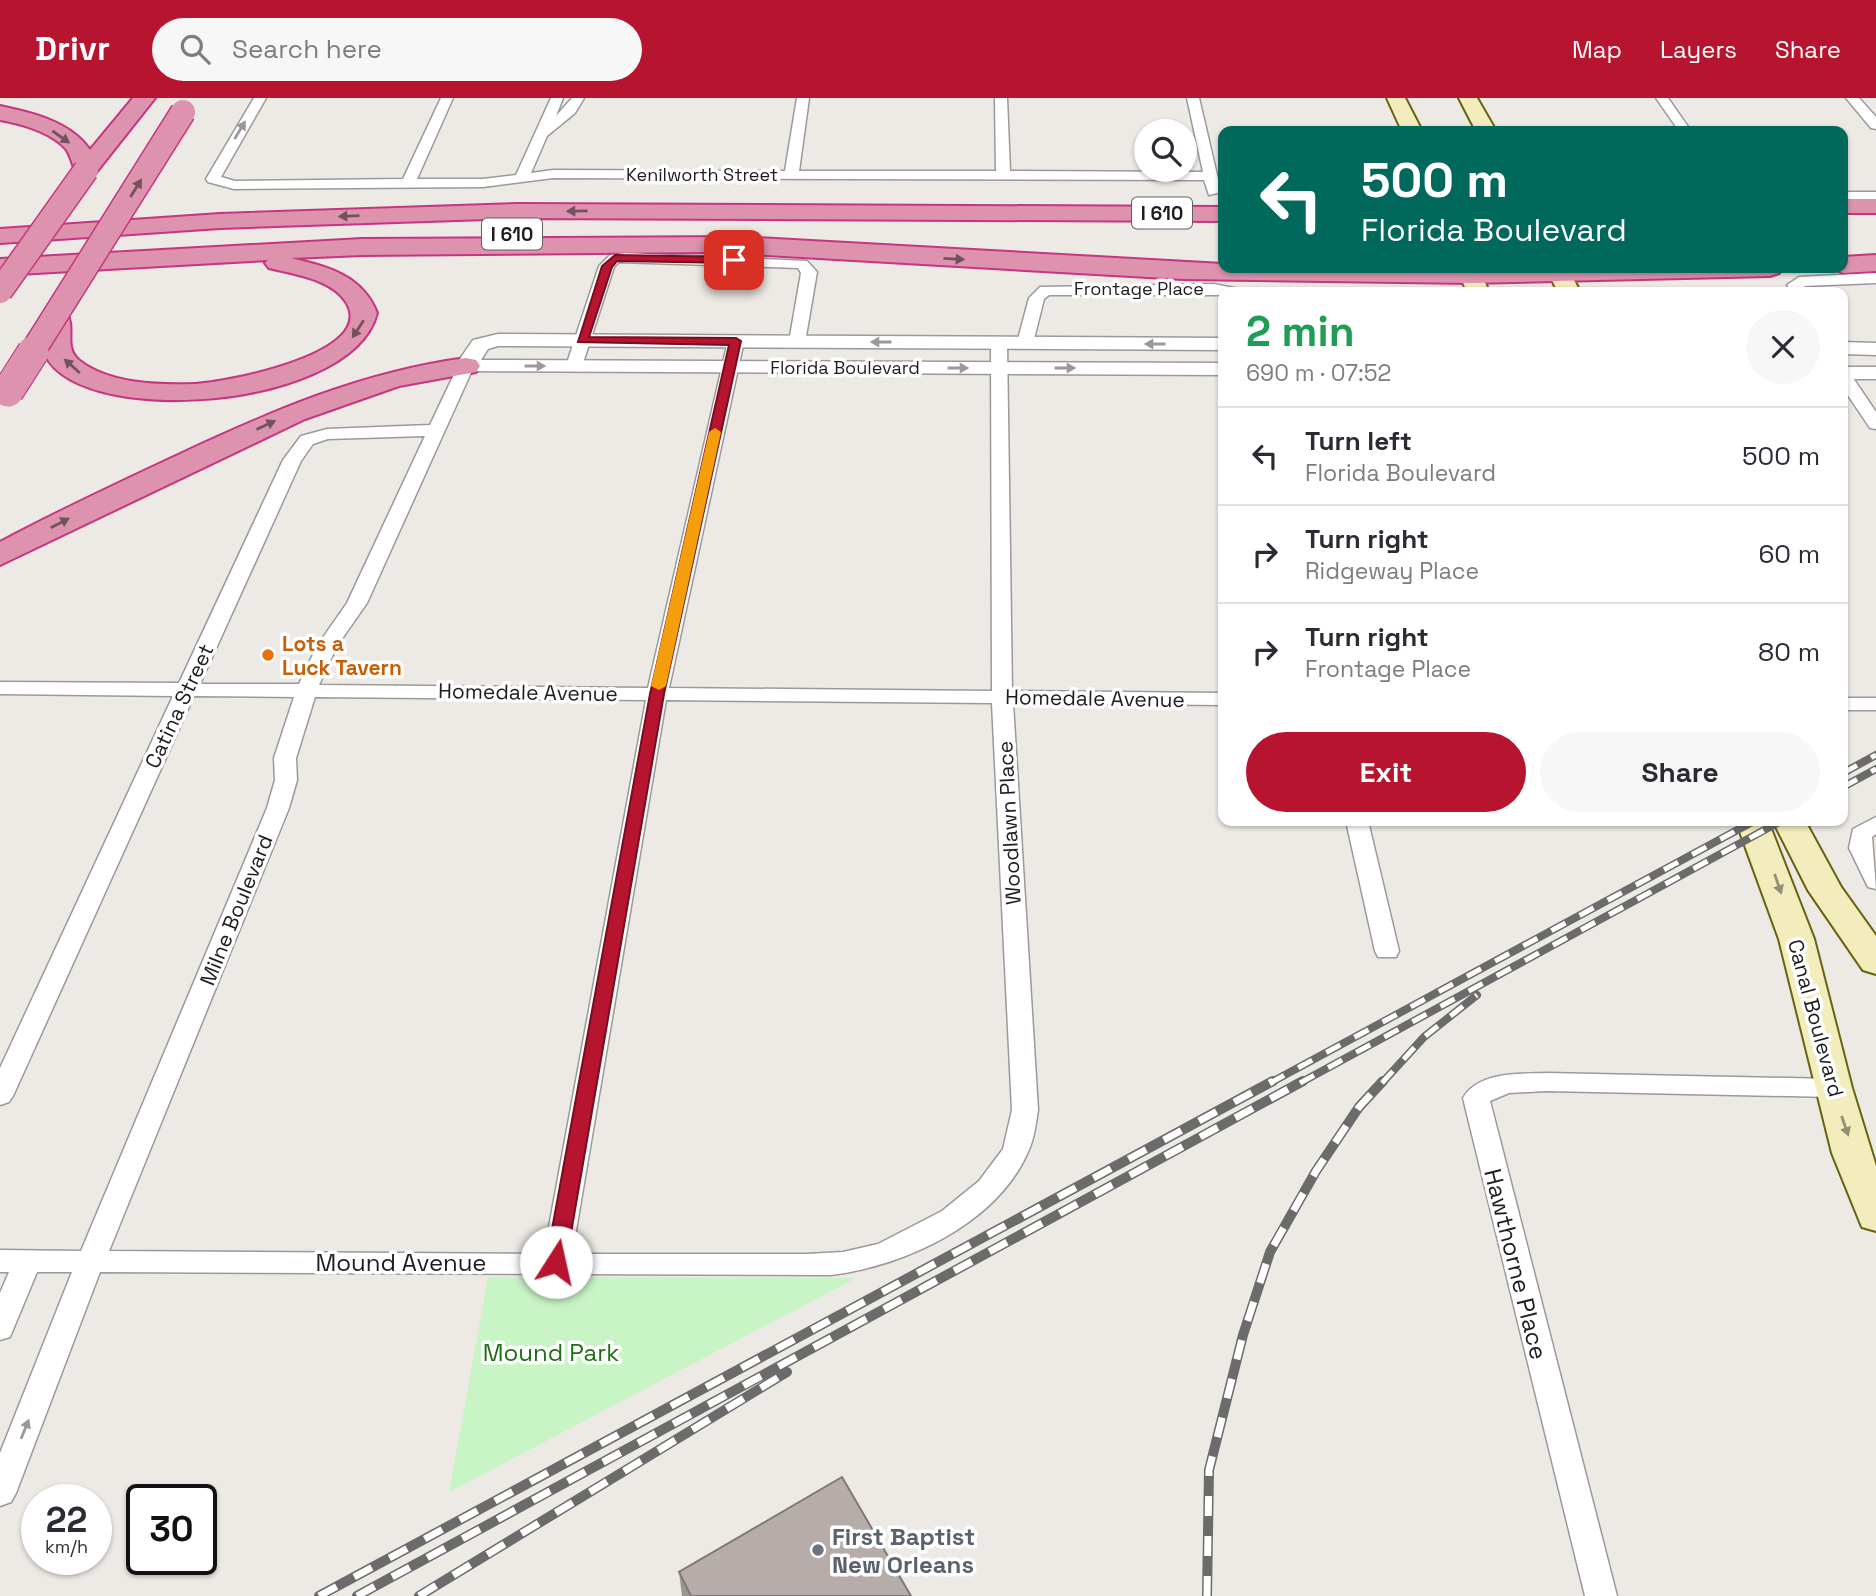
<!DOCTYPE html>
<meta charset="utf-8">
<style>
body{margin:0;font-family:"Space Grotesk",sans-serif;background:#f7f7f7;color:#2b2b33;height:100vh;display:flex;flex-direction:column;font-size:26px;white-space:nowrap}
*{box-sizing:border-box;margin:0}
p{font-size:23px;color:#7c7c81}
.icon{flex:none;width:38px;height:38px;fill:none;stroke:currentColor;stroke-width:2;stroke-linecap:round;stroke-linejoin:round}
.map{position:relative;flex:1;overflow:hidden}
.sheet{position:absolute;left:1218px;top:189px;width:630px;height:539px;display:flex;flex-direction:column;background:#fff;border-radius:14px;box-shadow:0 2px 5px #0004}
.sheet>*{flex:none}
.hud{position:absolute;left:1218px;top:28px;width:630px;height:147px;border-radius:14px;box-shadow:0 2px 5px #0004;background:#00695c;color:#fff;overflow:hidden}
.tools{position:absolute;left:1134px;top:21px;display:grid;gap:14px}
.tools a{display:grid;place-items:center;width:63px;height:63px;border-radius:50%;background:#fff;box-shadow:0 2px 5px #0004;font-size:35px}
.speed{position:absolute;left:21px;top:1386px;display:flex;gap:14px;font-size:35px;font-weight:700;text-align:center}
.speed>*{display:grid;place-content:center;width:91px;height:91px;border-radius:50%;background:#fff;box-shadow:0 2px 5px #0004;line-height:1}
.speed small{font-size:18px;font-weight:400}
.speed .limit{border:4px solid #111;border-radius:10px;background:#fff;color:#111}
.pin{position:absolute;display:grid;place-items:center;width:60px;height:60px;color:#fff;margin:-30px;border-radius:14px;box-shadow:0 4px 10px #0006}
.me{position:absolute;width:77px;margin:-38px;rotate:10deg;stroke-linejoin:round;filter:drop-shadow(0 0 5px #0008)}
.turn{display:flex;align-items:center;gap:24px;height:147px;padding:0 28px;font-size:32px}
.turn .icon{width:91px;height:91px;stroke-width:2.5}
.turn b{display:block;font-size:49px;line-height:60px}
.round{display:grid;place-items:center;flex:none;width:74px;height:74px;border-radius:37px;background:#f7f7f7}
.headline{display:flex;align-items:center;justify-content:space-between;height:119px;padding:0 28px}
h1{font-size:42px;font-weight:800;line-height:52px;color:#1e9e55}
.primary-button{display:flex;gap:14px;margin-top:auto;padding:14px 28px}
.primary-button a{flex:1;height:80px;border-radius:42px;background:#b71430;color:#fff;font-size:28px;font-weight:800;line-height:80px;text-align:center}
.primary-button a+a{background:#f7f7f7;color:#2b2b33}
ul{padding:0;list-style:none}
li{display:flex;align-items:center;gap:21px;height:98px;padding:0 28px;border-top:2px solid #e1e1e2}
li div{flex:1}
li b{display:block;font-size:26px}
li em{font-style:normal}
header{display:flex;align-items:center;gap:42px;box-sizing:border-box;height:98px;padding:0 35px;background:#b71430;color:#fff}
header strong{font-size:33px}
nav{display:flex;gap:38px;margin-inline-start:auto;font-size:24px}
.search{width:490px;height:63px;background:#f7f7f7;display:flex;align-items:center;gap:18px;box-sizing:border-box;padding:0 24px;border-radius:38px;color:#7c7c81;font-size:26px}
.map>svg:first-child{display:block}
</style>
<header>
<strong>Drivr</strong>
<div class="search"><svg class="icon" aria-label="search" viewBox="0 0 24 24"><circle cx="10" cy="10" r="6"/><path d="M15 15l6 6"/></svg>Search here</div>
<nav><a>Map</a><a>Layers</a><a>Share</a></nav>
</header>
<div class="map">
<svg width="1876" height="1498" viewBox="0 0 1876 1498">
<rect width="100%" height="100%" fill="#ede9e4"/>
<path fill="#c9f4c5" d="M 488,1179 L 856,1180 L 449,1394 Z"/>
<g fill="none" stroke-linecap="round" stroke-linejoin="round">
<defs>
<g id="minor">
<path d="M 254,0 L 266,0 L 221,79 L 235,83 L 403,81 L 441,0 L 453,0 L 417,81 L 483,81 L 516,77 L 551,0 L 563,0 L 556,18 L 572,0 L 584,0 L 575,15 L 547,38 L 531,75 L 553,72 L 785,73 L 797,0 L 809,0 L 799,73 L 996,73 L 995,0 L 1007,0 L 1010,73 L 1203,74 L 1187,0 L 1199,0 L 1221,94 L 1209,97 L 1204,82 L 553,80 L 483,89 L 234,91 L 208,84 L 206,81 Z"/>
<path d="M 1656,0 L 1668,0 L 1691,33 L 1679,33 Z"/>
<path d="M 1846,0 L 1859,0 L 1876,19 L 1876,31 L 1871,30 Z"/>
<rect x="1843" y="94" width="33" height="8"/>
<path d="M 625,155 L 807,163 L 817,174 L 805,244 L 797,249 L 789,244 L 801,175 L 798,170 L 619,164 L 614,169 L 582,268 L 574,273 L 568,271 L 566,268 L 599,168 L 610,157 Z"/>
<path d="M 1876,175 L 1876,185 L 1804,188 L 1808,194 L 1792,194 L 1787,187 L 1799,179 Z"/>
<path d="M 1214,186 L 1239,191 L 1242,194 L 1223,194 L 1223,197 L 1049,197 L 1044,201 L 1033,245 L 1025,250 L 1017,245 L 1029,200 L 1040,189 Z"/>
<path d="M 736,238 L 744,243 L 669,590 L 992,593 L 991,245 L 999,240 L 1007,245 L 1012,593 L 1223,595 L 1223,607 L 1013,605 L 1038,1012 C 1036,1024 1035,1037 1030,1049 C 1001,1124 906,1168 831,1177 L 100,1174 L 16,1395 L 11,1404 L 0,1408 L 0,1355 L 72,1174 L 37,1174 L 10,1239 L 0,1242 L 0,1195 L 9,1174 L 0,1174 L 0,1152 L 81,1153 L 267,710 L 275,682 L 274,660 L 294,599 L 194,598 L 13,998 L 9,1004 L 0,1007 L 0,970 L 173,598 L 0,596 L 0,584 L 179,585 L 283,362 L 301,338 L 327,331 L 430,327 L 458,268 L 466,263 L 474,268 L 367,505 L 337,548 L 319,587 L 648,590 L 728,243 ZM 425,338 L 347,505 L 317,548 L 299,586 L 200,586 L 301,363 L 313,346 L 328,341 ZM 315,599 L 646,602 L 544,1156 L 109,1153 L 289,710 L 297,682 L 296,660 ZM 666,602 L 992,605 L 1012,1012 L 1003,1051 L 979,1083 L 942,1113 L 878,1146 L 843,1154 L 807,1156 L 572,1156 Z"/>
<path d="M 1843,273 L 1849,274 L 1876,314 L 1876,331 L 1870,330 L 1843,290 Z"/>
<rect x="1843" y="600" width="33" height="12"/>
<path d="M 1876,719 L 1876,736 L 1872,739 L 1876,791 L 1868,789 L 1849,750 L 1853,731 Z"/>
<path d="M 1346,723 L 1368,723 L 1399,853 L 1396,859 L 1378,859 L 1375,853 Z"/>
<path d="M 1547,975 L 1832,981 L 1841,984 L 1845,990 L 1841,996 L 1832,999 L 1547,993 L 1509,995 L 1490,1003 L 1617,1498 L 1585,1498 L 1463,1000 C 1479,973 1520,976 1547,975 Z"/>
</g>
<g id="tertiary">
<path d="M 498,236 L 1223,240 L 1223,252 L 498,248 L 488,251 L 481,262 L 1223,265 L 1223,277 L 458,273 L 455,268 L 473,242 Z"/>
<path d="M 1843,244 L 1876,245 L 1876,257 L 1843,256 Z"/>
<rect x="1843" y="269" width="33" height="12"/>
</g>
<g id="secondary">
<path d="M 1387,0 L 1405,0 L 1422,33 L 1402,33 Z"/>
<path d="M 1459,0 L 1477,0 L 1496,33 L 1476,33 Z"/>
<path d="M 1457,170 L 1479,170 L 1489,194 L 1467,194 Z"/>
<path d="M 1546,170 L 1568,170 L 1580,194 L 1558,194 Z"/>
<path d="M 1736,723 L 1768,723 L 1814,841 L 1852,990 L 1876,1068 L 1876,1133 L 1862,1129 L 1832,1055 L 1779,841 Z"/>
<path d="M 1773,723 L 1805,723 L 1841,789 L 1876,838 L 1876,876 L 1863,872 L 1808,792 Z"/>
</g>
<g id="motorway">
<path d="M 133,0 L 155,0 L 94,77 L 78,77 C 72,69 72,59 66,51 C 51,34 22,26 0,22 L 0,8 C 32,15 70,23 90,52 Z"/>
<rect x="1843" y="101" width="33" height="14"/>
<path d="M 516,106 L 1223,109 L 1223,123 L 516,120 L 220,130 L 0,145 L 0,131 L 220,116 Z"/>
<path d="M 739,139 L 1223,166 L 1223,170 L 1783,170 L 1779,175 L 1770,178 L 1471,185 L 1183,181 L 712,154 L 362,157 L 291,160 C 328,169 362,177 377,215 C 351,319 39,333 42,240 C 42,231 43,222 48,214 L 66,214 C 77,230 62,249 80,263 C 110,286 158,287 194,286 C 223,285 379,256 346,204 C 332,181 293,176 269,170 L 265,165 L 268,162 L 0,177 L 0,161 L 362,141 Z"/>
<path d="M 1876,157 L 1876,173 L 1843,175 L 1832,170 L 1843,170 L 1843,159 Z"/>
<path d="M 466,260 L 476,262 L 480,268 L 476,274 L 399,288 L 305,321 L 0,467 L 0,444 C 58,413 118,385 178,357 C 272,313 362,274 466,260 Z"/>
</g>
</defs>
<use href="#minor" stroke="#9a9a9a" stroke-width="3"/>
<use href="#tertiary" stroke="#9a9a9a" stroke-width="3"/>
<use href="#secondary" stroke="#69630f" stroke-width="4"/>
<use href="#motorway" stroke="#c73580" stroke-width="4"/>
<use href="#minor" fill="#fff" fill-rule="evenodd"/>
<use href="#tertiary" fill="#fff" fill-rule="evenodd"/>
<use href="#secondary" fill="#f3ecbd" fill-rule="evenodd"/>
<use href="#motorway" fill="#dd93ae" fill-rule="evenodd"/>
<defs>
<g id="rail-far1">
<path d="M 1843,675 L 1876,657"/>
<path d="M 1843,689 L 1876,671"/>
<path d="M 1270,985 L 1754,723"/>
<path d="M 1300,985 L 1781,723"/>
<path d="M 1382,985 L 1424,939 L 1477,897"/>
</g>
<g id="rail">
<path d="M 319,1498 L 1273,983"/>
<path d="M 357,1498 L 1303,983"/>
<path d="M 419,1498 L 787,1274"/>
<path d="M 1207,1498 L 1209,1372 L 1243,1237 L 1270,1154 L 1316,1073 L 1359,1009 L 1383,983"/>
</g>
</defs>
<use href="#rail-far1" stroke="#6b6b6b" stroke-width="8"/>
<use href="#rail" stroke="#6b6b6b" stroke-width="10"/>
<use href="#rail-far1" stroke="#fff" stroke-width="5" stroke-dasharray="16" stroke-linecap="butt"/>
<use href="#rail" stroke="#fff" stroke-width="7" stroke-dasharray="20" stroke-linecap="butt"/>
<defs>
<g id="motorway-bridge-far1">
<path d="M 0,193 L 86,72"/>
<path d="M 31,256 L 183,14"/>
</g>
<path id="motorway-bridge" d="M 8,293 L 33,254"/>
</defs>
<use href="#motorway-bridge-far1" stroke="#c73580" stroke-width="27" stroke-linecap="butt"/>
<use href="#motorway-bridge" stroke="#c73580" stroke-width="33" stroke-linecap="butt"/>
<use href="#motorway-bridge-far1" stroke="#dd93ae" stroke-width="24"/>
<use href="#motorway-bridge" stroke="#dd93ae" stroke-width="31"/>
</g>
<path fill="#9d9592" d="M 679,1474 L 911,1498 L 682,1498 Z"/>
<path fill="#b6adaa" stroke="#7f7977" stroke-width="2" d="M 842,1379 L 911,1498 L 691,1498 L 679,1474 Z"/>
<defs><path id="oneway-solid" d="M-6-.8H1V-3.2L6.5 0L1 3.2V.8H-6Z" transform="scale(1.75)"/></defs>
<g fill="#999">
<use href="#oneway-solid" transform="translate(240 32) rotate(-59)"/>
<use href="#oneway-solid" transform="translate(881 244) rotate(-180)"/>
<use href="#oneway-solid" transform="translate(1155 246) rotate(-180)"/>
<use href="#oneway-solid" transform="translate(535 268)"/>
<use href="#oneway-solid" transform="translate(958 270)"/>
<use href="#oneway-solid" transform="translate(1065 270)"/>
<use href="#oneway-solid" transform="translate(25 1331) rotate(-68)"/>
</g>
<g fill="#73525e">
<use href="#oneway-solid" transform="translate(61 39) rotate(35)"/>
<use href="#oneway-solid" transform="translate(136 90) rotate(-58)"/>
<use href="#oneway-solid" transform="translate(577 113) rotate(179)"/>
<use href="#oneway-solid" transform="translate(349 118) rotate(178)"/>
<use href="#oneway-solid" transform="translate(954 161) rotate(3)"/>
<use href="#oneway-solid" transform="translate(358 231) rotate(123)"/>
<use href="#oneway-solid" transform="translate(72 268) rotate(-138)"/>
<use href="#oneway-solid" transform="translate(266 327) rotate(-25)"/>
<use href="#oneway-solid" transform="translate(60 425) rotate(-27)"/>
</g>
<g fill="#938f75">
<use href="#oneway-solid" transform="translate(1778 786) rotate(71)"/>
<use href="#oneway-solid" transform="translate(1845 1028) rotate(71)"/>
</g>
<path fill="#b71430" stroke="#770d1f" stroke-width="2" d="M 615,157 L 734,159 L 740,162 L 734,165 L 617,163 L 612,169 L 589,239 L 736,240 L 741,243 L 664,596 L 566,1164 L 563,1170 L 549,1170 L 546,1164 L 650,596 L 729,247 L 578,244 L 602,168 Z"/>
<path fill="#f59e0b" d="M 715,330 L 721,334 L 666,588 L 659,592 L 651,588 L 709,334 Z"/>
<circle fill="#e8710a" stroke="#fff" stroke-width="2.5" cx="268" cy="557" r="7"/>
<circle fill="#6b7280" stroke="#fff" stroke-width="2.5" cx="818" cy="1452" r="7"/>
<g text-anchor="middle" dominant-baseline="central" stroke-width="7" stroke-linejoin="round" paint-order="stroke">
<g font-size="18" fill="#1d1d1d" stroke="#fff">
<text x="702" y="76">Kenilworth Street</text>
<text x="1139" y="190">Frontage Place</text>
<text x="845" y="269">Florida Boulevard</text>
</g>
<g fill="#fff" stroke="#616161" stroke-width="2">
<rect x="1132" y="99.5" width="60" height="31" rx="5"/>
<rect x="482" y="120.5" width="60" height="31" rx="5"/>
</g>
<g font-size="19" font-weight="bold" fill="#1d1d1d">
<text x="1162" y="115">I 610</text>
<text x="512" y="136">I 610</text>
</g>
<g font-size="21" font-weight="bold" fill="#c56008" stroke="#fff" text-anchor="start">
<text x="282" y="545">Lots a<tspan x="282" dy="24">Luck Tavern</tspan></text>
</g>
<g font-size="21" fill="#1d1d1d" stroke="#fff">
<text transform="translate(528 594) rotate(1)">Homedale Avenue</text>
<text transform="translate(1095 600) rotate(1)">Homedale Avenue</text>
<text transform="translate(179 608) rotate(-65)">Catina Street</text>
<text transform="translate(1009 725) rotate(-93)">Woodlawn Place</text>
<text transform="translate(236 812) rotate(-68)">Milne Boulevard</text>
<text transform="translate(1816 920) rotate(75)">Canal Boulevard</text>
</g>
<g font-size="24" fill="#1d1d1d" stroke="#fff">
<text x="401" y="1164">Mound Avenue</text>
<text transform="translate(1516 1166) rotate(76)">Hawthorne Place</text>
</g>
<g font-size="24" fill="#1e7016" stroke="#fff">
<text x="551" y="1254">Mound Park</text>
</g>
<g font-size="24" font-weight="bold" fill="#5b616d" stroke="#fff" text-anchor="start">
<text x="832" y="1438">First Baptist<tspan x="832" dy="28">New Orleans</tspan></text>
</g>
</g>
</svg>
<div class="tools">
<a><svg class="icon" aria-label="search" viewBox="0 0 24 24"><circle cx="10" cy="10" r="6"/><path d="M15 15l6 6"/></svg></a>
</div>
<div class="speed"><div>22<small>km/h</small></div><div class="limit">30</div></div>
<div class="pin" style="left:734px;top:162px;background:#d93025"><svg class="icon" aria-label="arrive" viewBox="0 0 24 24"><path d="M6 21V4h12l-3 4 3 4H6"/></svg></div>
<svg class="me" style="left:556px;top:1164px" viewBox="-20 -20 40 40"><circle r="19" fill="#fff"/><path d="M0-13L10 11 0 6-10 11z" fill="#b71430"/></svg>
<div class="hud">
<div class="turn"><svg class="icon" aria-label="left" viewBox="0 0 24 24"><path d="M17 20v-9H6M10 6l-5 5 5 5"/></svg><div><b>500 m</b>Florida Boulevard</div></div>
</div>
<section class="sheet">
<div class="headline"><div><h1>2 min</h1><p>690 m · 07:52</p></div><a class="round"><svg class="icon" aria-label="close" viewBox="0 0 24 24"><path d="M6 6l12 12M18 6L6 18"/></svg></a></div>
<ul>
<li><svg class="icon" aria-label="left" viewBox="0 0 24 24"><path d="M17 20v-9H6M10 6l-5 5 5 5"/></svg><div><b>Turn left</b><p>Florida Boulevard</p></div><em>500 m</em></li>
<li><svg class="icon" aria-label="right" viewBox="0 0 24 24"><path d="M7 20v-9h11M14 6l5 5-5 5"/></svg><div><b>Turn right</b><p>Ridgeway Place</p></div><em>60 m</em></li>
<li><svg class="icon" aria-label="right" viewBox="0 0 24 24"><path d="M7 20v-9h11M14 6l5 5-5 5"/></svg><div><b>Turn right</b><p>Frontage Place</p></div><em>80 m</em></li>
</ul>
<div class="primary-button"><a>Exit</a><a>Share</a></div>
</section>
</div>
